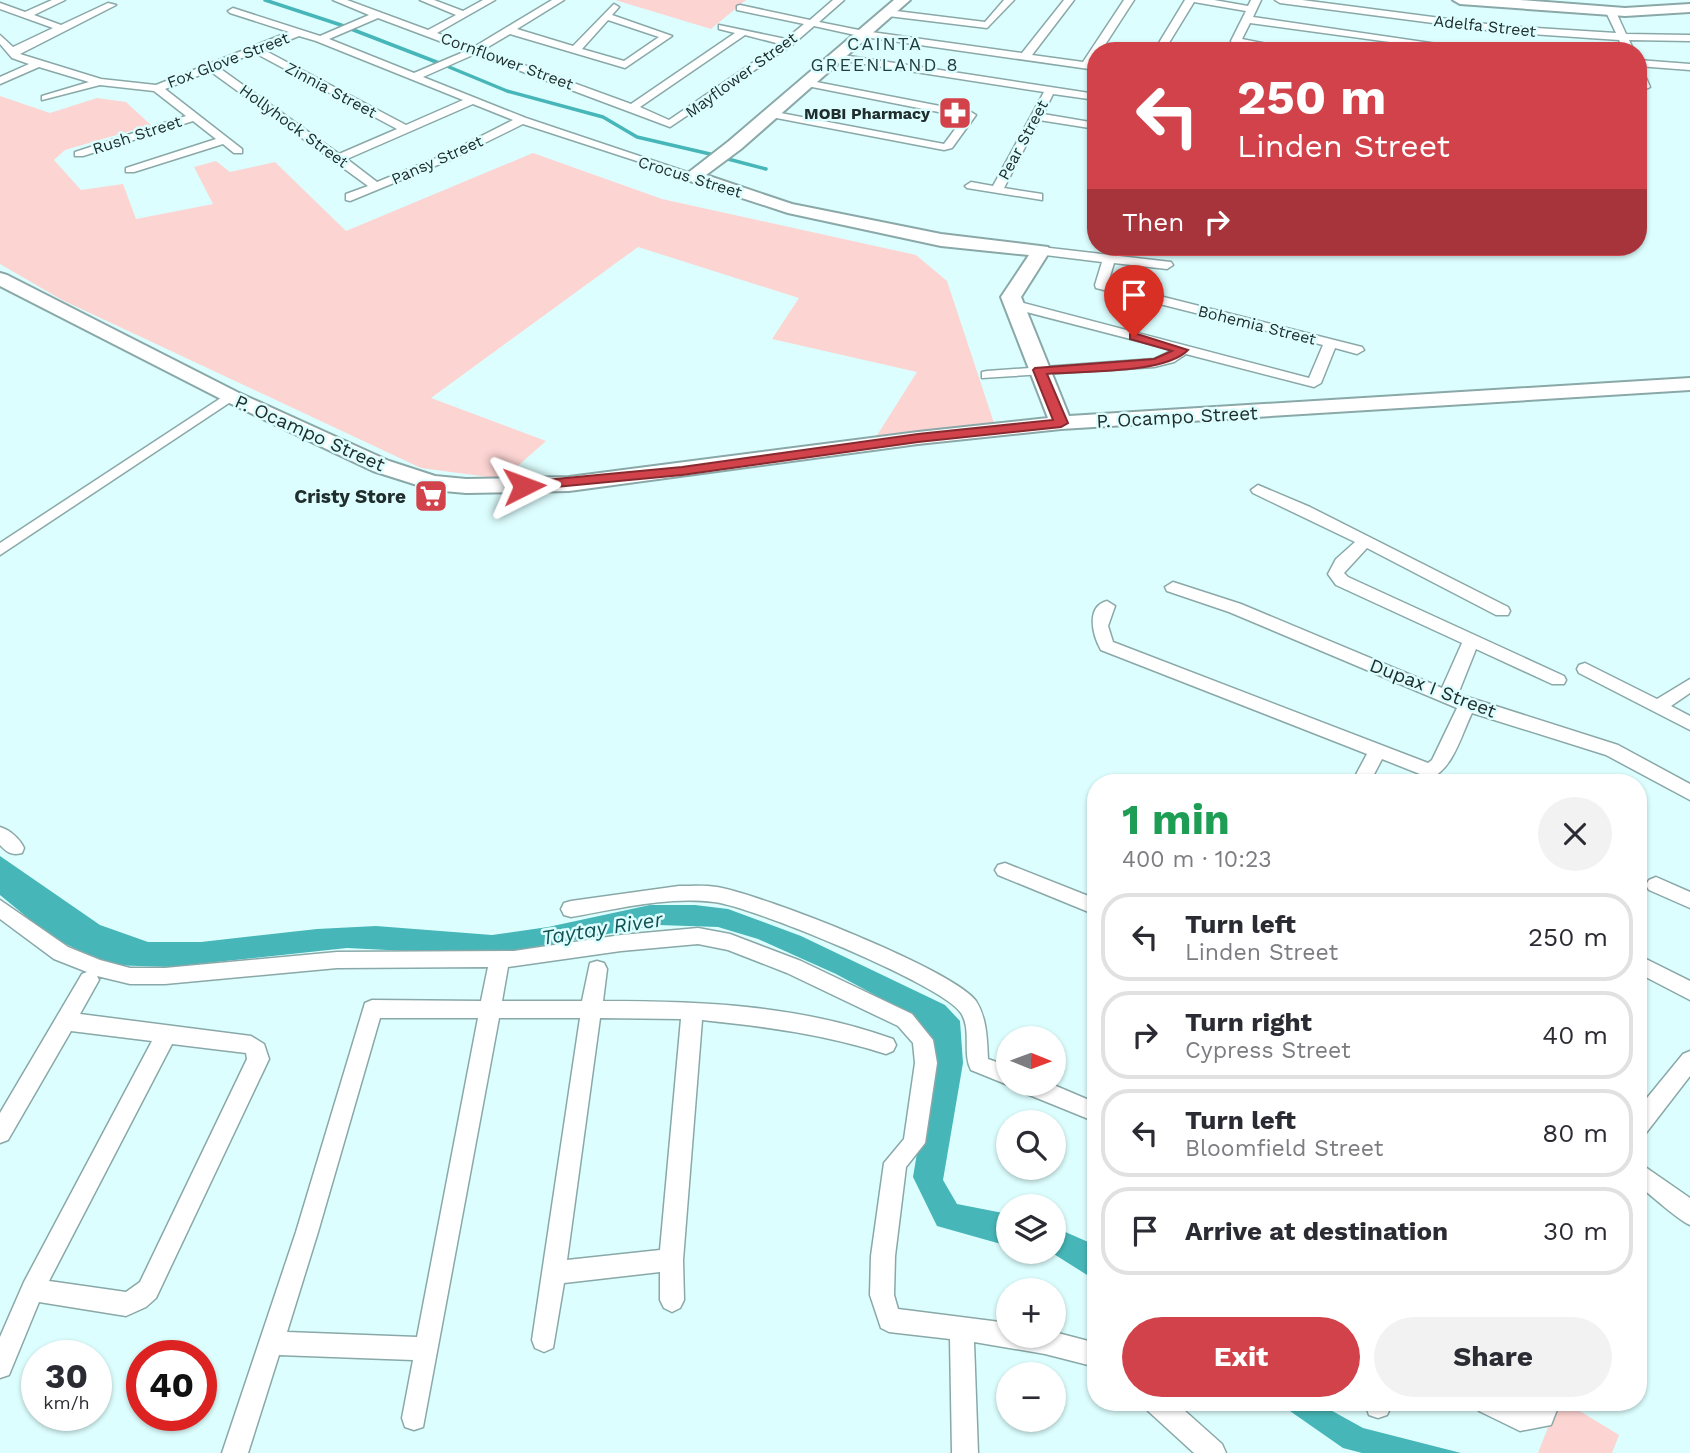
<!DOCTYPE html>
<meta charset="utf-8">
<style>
body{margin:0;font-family:"Work Sans",sans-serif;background:#f2f2f3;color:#2b2b33;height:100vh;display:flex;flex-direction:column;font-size:26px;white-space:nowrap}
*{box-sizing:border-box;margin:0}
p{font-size:23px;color:#7c7c81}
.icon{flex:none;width:38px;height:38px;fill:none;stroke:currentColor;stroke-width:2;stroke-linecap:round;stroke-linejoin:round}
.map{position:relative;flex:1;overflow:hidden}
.sheet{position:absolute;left:1087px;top:774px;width:560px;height:637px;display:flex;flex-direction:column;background:#fff;border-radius:28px;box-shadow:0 2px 5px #0004}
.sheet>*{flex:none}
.hud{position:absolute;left:1087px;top:42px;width:560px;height:214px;border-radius:28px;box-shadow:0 2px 5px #0004;background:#d2424a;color:#fff;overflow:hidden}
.needle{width:46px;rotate:91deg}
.buttons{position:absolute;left:996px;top:1026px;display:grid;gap:14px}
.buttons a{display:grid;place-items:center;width:70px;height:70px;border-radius:50%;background:#fff;box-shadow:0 2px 5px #0004;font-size:35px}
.speed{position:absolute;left:21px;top:1340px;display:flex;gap:14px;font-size:35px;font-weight:700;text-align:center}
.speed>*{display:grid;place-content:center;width:91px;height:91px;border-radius:50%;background:#fff;box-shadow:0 2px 5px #0004;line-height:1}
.speed small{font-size:18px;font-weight:400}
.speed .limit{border:10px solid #d22;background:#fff;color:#111}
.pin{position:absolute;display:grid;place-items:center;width:60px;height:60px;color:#fff;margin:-72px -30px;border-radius:50% 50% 50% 0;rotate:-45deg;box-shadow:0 0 7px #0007}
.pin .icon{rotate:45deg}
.me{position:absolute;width:77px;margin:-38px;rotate:87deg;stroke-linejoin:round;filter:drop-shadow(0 0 5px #0008)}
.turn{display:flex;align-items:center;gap:24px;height:147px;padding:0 35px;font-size:32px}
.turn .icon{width:91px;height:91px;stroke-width:2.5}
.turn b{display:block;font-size:49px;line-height:60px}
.then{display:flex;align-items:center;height:66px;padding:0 35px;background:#0003;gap:14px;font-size:26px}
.round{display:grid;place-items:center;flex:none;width:74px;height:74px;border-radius:37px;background:#f2f2f3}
.headline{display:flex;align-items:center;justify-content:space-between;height:119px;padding:0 35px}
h1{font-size:42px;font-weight:700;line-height:52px;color:#1e9e55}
.cta{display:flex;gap:14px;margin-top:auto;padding:14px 35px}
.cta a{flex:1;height:80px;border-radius:42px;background:#d2424a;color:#fff;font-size:28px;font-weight:700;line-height:80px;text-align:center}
.cta a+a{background:#f2f2f3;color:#2b2b33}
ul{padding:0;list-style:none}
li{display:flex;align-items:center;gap:21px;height:88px;margin:0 14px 10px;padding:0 21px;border:4px solid #e1e1e2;border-radius:28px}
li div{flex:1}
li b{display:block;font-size:26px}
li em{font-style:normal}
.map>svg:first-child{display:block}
</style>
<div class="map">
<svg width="1690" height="1453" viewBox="0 0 1690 1453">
<rect width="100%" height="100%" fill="#ddfefe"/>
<g fill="#fcd4d2">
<path d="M 615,0 L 746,0 L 711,29 Z"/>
<path d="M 0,96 L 50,113 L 97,98 L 126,102 L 151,125 L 65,150 L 54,160 L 81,190 L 123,184 L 136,219 L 213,204 L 194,167 L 216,161 L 230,172 L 275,162 L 346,231 L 533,153 L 662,199 L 916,255 L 947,281 L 994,423 L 876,437 L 917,372 L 772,339 L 799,298 L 638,247 L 431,398 L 546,441 L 503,479 L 421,468 L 62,300 L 0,264 Z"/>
<path d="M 1558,1402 L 1565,1402 L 1619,1435 L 1612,1453 L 1538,1453 Z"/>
</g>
<g fill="#47b6b8">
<path d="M 0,856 L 100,925 L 148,942 L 201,942 L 317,929 L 376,926 L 492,935 L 548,927 L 650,905 L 695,905 L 728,909 L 801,936 L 945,1005 L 960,1021 L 963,1063 L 943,1180 L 957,1204 L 1008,1214 L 1008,1246 L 937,1226 L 913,1177 L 928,1087 L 908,1013 L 836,974 L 758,939 L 718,927 L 658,925 L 506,952 L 428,952 L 347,948 L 169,967 L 110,965 L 51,937 L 0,895 Z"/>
<path d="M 1054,1227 L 1095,1245 L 1095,1280 L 1049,1251 L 1054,1251 Z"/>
<path d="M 1277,1402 L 1316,1402 L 1363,1428 L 1461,1453 L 1362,1453 L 1343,1448 Z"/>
</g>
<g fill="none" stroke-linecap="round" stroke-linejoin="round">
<g stroke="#47b6b8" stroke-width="3.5">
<path d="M 265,0 L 344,26"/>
<path d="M 351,29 L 439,63"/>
<path d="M 449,67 L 507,91 L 603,117 L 637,137 L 710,154"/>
<path d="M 728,159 L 766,169"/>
</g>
<defs>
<g id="street">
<path d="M 52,0 L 65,0 L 34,15 L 61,25 L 108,3 L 116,5 L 20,54 L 101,79 L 156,85 L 289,32 L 230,13 L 228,11 L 233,8 L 320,36 L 369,15 L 333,0 L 347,0 L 428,30 L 456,15 L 420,0 L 434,0 L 463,11 L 483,0 L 495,0 L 437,33 L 474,47 L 552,0 L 564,0 L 517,29 L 573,46 L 614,4 L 619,7 L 612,15 L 672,36 L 625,68 L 510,34 L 483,50 L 631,104 L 735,33 L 719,29 L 719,25 L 786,39 L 804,24 L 737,10 L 737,6 L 740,5 L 810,20 L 833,0 L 844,0 L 819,22 L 864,31 L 1022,53 L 1064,0 L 1074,0 L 1032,55 L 1083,62 L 1124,0 L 1134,0 L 1101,51 L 1096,51 L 1093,63 L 1096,64 L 1096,70 L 864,37 L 814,26 L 792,45 L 670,127 L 475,54 L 423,77 L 526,118 L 699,176 L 689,178 L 523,124 L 452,159 L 350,201 L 346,200 L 346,194 L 368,186 L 210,71 L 165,89 L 242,149 L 242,153 L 234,153 L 223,144 L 134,172 L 126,172 L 126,168 L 216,139 L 193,121 L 83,156 L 75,156 L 75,152 L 186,116 L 154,91 L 100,85 L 42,100 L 42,96 L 89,82 L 39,67 L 0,84 L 0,77 L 29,64 L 12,58 L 0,44 L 0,35 L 13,47 L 53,28 L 0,9 L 0,3 L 25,12 ZM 378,18 L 466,51 L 414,73 L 329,39 ZM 608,20 L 659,37 L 624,61 L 582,49 ZM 745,35 L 780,44 L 669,120 L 640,107 ZM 299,36 L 316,41 L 463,100 L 406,125 L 264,50 ZM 255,53 L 397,129 L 339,154 L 218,67 ZM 473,104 L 513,120 L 444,155 L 377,182 L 347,159 Z"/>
<path d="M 1004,0 L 1014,0 L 987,28 L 888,16 L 883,13 L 888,10 L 985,22 Z"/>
<path d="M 1185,0 L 1214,0 L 1248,6 L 1251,0 L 1261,0 L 1253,17 L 1485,51 L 1456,51 L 1250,23 L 1242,39 L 1301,51 L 1276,51 L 1232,43 L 1231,41 L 1246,11 L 1194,2 L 1164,51 L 1154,51 Z"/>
<path d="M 1275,0 L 1302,0 L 1502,26 L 1616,33 L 1606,12 L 1611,9 L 1616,12 L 1626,34 L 1690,35 L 1690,41 L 1629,40 L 1634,51 L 1624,51 L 1619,40 L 1502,32 L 1280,3 Z"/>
<path d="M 836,54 L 1096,94 L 1096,100 L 1053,94 L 1043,114 L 1096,123 L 1096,129 L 1039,120 L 1004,188 L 1042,194 L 1042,200 L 967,188 L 965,186 L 971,182 L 993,186 L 1044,92 L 832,59 L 831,57 Z"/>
<path d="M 1638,60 L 1690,64 L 1690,70 L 1638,66 Z"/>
<path d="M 1638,68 L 1643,71 L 1650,87 L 1638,93 Z"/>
<path d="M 806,80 L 971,112 L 976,115 L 952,148 L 944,150 L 766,116 L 765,114 L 770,111 L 944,144 L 964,117 L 802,85 L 801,83 Z"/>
<path d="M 1041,247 L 1171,262 L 1173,265 L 1167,269 L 1114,263 L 1108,283 L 1362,347 L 1364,350 L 1357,354 L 1335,348 L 1321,383 L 1314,387 L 1186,354 L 1174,362 L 1154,367 L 982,378 L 982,372 L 987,371 L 1154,359 L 1173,350 L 1007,307 L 1006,304 L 1012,300 L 1309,378 L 1323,345 L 1096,288 L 1095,285 L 1102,262 L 1037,254 L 1035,251 Z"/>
<path d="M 230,392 L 237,396 L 235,399 L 0,555 L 0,543 Z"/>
<path d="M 1258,485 L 1310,507 L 1508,607 L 1510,611 L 1508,615 L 1496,615 L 1367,548 L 1344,573 L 1348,577 L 1564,676 L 1566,680 L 1564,684 L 1552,684 L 1476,649 L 1458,694 L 1618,745 L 1690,784 L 1690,800 L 1606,755 L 1472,713 C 1462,733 1453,770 1430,778 L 1382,759 L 1370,782 L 1352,782 L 1367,754 L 1101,650 C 1093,636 1085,607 1107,601 L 1115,606 L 1108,626 L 1113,642 L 1428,763 L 1432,760 L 1457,708 L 1229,612 L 1167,591 L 1165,587 L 1173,582 L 1241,604 L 1442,688 L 1462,643 L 1336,585 L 1328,574 L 1336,559 L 1355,542 L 1253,493 L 1251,490 Z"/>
<path d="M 1585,663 L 1657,699 L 1690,679 L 1690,693 L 1671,706 L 1690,716 L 1690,730 L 1579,673 L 1577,669 L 1579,665 Z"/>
<path d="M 0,827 C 10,830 20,839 24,848 L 22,853 C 11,856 7,852 0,845 Z"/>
<path d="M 1005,863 L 1096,899 L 1096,915 L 998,875 L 995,870 L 998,865 Z"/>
<path d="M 1656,877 L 1690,892 L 1690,908 L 1649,890 L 1646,885 L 1649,880 Z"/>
<path d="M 679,886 C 691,886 704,885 717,887 C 760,894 953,969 976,1001 C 987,1018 987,1040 988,1059 L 1008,1066 L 1008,1083 L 1014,1083 L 1008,1085 L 971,1070 C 962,1053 972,1030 961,1013 C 944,985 751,906 714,902 C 667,896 617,909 571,917 L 564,915 L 561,909 L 564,903 L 571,901 Z"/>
<path d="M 0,900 L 68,947 L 100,960 L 130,968 L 165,968 L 337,952 L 514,951 L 621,935 L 698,928 L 730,934 L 801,961 L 912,1014 L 933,1040 L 937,1063 L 925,1143 L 906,1167 L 895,1256 L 894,1295 L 898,1309 L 1008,1323 L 1008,1335 L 1054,1335 L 1054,1332 L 1096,1343 L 1096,1367 L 1045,1354 L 974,1342 L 978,1453 L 952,1453 L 950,1339 L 889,1332 L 881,1328 L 870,1295 L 871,1256 L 884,1163 L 904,1139 L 915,1063 L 913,1043 L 898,1026 L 787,973 L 728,950 L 698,944 L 621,951 L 508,967 L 502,1001 L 582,1001 L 590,963 L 597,961 L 604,963 L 607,969 L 603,1001 C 701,1001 799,1005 893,1039 L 896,1045 L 893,1051 L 886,1054 C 822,1034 768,1027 702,1020 L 683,1260 L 684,1300 L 680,1308 L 672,1312 L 664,1308 L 660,1300 L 660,1272 L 564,1283 L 553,1348 L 544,1352 L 535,1348 L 532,1340 L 580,1018 L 499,1018 L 423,1427 L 414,1430 L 405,1427 L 402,1418 L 413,1360 L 279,1355 L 248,1453 L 222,1453 L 296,1232 L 365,1003 L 372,1000 L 481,1001 L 488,967 L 337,968 L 165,984 L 130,984 L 97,976 L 99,980 L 80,1014 L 251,1036 L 264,1044 L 269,1059 L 156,1298 L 146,1307 L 126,1316 L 39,1302 L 9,1375 L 0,1378 L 0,1337 L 24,1282 L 152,1041 L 71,1031 L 8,1140 L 0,1143 L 0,1113 L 82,974 L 87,972 L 54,959 L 0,919 ZM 380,1018 L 478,1018 L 417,1337 L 287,1332 L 318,1232 ZM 600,1018 L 681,1019 L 660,1250 L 567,1260 ZM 172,1044 L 246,1053 L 247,1059 L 140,1282 L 126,1292 L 49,1281 Z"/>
<path d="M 1638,955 L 1690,981 L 1690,1000 L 1638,973 Z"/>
<path d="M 1690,1051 L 1690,1076 L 1646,1133 L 1638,1136 L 1638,1109 L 1683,1054 Z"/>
<path d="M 1014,1083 L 1049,1083 L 1096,1103 L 1096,1122 L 1017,1090 Z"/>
<path d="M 1638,1162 L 1690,1198 L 1690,1225 C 1678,1220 1651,1195 1638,1185 Z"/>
<path d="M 1145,1402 L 1175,1402 L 1222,1444 L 1226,1453 L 1194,1453 L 1148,1411 Z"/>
<path d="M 1367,1402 L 1393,1402 L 1387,1415 L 1378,1418 L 1369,1415 L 1366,1406 Z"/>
<path d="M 1476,1402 L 1513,1402 L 1522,1406 L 1534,1405 L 1536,1402 L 1560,1402 L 1551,1425 L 1520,1431 L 1479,1411 Z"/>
</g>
<g id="secondary">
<path d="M 894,0 L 910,0 L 741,149 L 706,175 L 792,204 L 941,234 L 1048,247 L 1050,251 L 1021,297 L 1069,416 L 1690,378 L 1690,390 L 1061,429 L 918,444 L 569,491 L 466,493 L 433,490 L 373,471 L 223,400 L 0,286 L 0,273 L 7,275 L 237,392 L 389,461 L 435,476 L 466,479 L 569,477 L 918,432 L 1048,418 L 1001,297 L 1029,255 L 941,246 L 788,213 L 687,180 L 684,176 L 729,141 Z"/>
<path d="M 1453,0 L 1520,0 L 1625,8 L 1690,4 L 1690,12 L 1625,16 L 1460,4 Z"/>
</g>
</defs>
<use href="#street" stroke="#8aa8a8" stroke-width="3"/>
<use href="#secondary" stroke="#8aa8a8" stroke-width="4"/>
<use href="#street" fill="#fff" fill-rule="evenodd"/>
<use href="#secondary" fill="#fff" fill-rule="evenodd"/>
</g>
<path fill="#d2424a" stroke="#882b30" stroke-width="2" d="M 1134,333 L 1188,350 C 1165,374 1082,371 1047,374 L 1068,423 L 1061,427 L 918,442 L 682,475 L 524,490 L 517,486 L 524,482 L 682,467 L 918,434 L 1053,420 L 1033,370 L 1035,368 L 1154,359 L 1172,351 L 1130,339 L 1130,334 Z"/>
<defs>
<symbol id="pharmacy-square" viewBox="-11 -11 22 22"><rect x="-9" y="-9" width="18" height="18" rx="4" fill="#d2424a" stroke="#ddfefe"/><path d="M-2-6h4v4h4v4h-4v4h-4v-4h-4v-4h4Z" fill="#fff"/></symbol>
<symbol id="supermarket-square" viewBox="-11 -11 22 22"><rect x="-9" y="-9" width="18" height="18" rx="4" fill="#d2424a" stroke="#ddfefe"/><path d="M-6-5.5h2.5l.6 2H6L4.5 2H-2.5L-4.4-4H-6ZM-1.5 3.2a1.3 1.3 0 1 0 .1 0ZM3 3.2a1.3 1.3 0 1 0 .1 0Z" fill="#fff"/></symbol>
</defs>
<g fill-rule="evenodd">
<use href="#pharmacy-square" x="936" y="94" width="38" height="38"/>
<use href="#supermarket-square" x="412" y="477" width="38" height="38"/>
</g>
<g text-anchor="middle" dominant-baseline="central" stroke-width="5" stroke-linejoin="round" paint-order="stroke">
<g font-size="16" fill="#202d2d" stroke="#ddfefe">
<text transform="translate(1485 26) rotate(6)">Adelfa Street</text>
<text transform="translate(228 60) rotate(-21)">Fox Glove Street</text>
<text transform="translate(507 61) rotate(20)">Cornflower Street</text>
<text transform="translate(741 75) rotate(-36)">Mayflower Street</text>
<text transform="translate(331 90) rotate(28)">Zinnia Street</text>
<text transform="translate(294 126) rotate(36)">Hollyhock Street</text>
<text transform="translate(137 135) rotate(-18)">Rush Street</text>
<text transform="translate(1023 140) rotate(-62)">Pear Street</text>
<text transform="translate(437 160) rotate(-24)">Pansy Street</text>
<text transform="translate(690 177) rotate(17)">Crocus Street</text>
<text transform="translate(1257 325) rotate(14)">Bohemia Street</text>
</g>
<g font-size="16" font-weight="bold" fill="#202d2d" stroke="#ddfefe" text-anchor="end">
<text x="930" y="113">MOBI Pharmacy</text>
</g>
<g font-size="18" letter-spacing="2" fill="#223d3e" stroke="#ddfefe">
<text x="885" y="43">CAINTA<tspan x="885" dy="21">GREENLAND 8</tspan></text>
</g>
<g font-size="19" fill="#202d2d" stroke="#ddfefe">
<text transform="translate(1177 417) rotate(-3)">P. Ocampo Street</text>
<text transform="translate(310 433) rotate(24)">P. Ocampo Street</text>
<text transform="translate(1433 688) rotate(21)">Dupax I Street</text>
</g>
<g font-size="19" font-weight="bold" fill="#202d2d" stroke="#ddfefe" text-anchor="end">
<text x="406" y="496">Cristy Store</text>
</g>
<g font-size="21" font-style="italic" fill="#125254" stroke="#ddfefe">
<text transform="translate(602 928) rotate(-9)">Taytay River</text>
</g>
</g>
</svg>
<div class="buttons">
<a><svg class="needle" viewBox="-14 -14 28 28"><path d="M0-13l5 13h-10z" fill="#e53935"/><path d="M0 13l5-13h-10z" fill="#7c7c81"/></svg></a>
<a><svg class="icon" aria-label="search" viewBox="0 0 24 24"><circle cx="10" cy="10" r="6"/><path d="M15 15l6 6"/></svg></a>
<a><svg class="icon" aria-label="layers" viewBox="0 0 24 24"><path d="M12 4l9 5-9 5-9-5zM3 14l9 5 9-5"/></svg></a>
<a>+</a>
<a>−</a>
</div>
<div class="speed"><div>30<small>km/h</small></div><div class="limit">40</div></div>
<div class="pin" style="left:1134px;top:337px;background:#d93025"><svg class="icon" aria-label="arrive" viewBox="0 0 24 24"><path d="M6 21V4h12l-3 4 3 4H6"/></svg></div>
<svg class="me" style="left:524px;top:486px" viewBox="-20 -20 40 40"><path d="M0-17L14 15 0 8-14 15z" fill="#d2424a" stroke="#fff" stroke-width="4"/></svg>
<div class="hud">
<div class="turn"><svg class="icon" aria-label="left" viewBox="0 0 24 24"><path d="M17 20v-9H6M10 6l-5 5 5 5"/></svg><div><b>250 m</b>Linden Street</div></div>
<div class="then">Then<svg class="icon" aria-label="right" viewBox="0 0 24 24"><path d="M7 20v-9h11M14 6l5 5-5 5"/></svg></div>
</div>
<section class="sheet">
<div class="headline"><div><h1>1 min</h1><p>400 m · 10:23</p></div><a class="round"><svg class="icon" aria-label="close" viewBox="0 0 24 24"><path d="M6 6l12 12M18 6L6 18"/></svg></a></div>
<ul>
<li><svg class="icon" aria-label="left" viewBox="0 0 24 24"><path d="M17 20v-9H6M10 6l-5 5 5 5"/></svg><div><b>Turn left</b><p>Linden Street</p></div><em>250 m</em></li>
<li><svg class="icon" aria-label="right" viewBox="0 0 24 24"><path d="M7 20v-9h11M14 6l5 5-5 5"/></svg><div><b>Turn right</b><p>Cypress Street</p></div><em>40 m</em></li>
<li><svg class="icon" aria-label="left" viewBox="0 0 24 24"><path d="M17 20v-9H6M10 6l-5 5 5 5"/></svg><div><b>Turn left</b><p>Bloomfield Street</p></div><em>80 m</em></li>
<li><svg class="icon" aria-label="arrive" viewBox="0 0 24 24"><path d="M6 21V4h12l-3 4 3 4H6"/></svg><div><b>Arrive at destination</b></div><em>30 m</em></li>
</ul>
<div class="cta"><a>Exit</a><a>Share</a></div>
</section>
</div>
